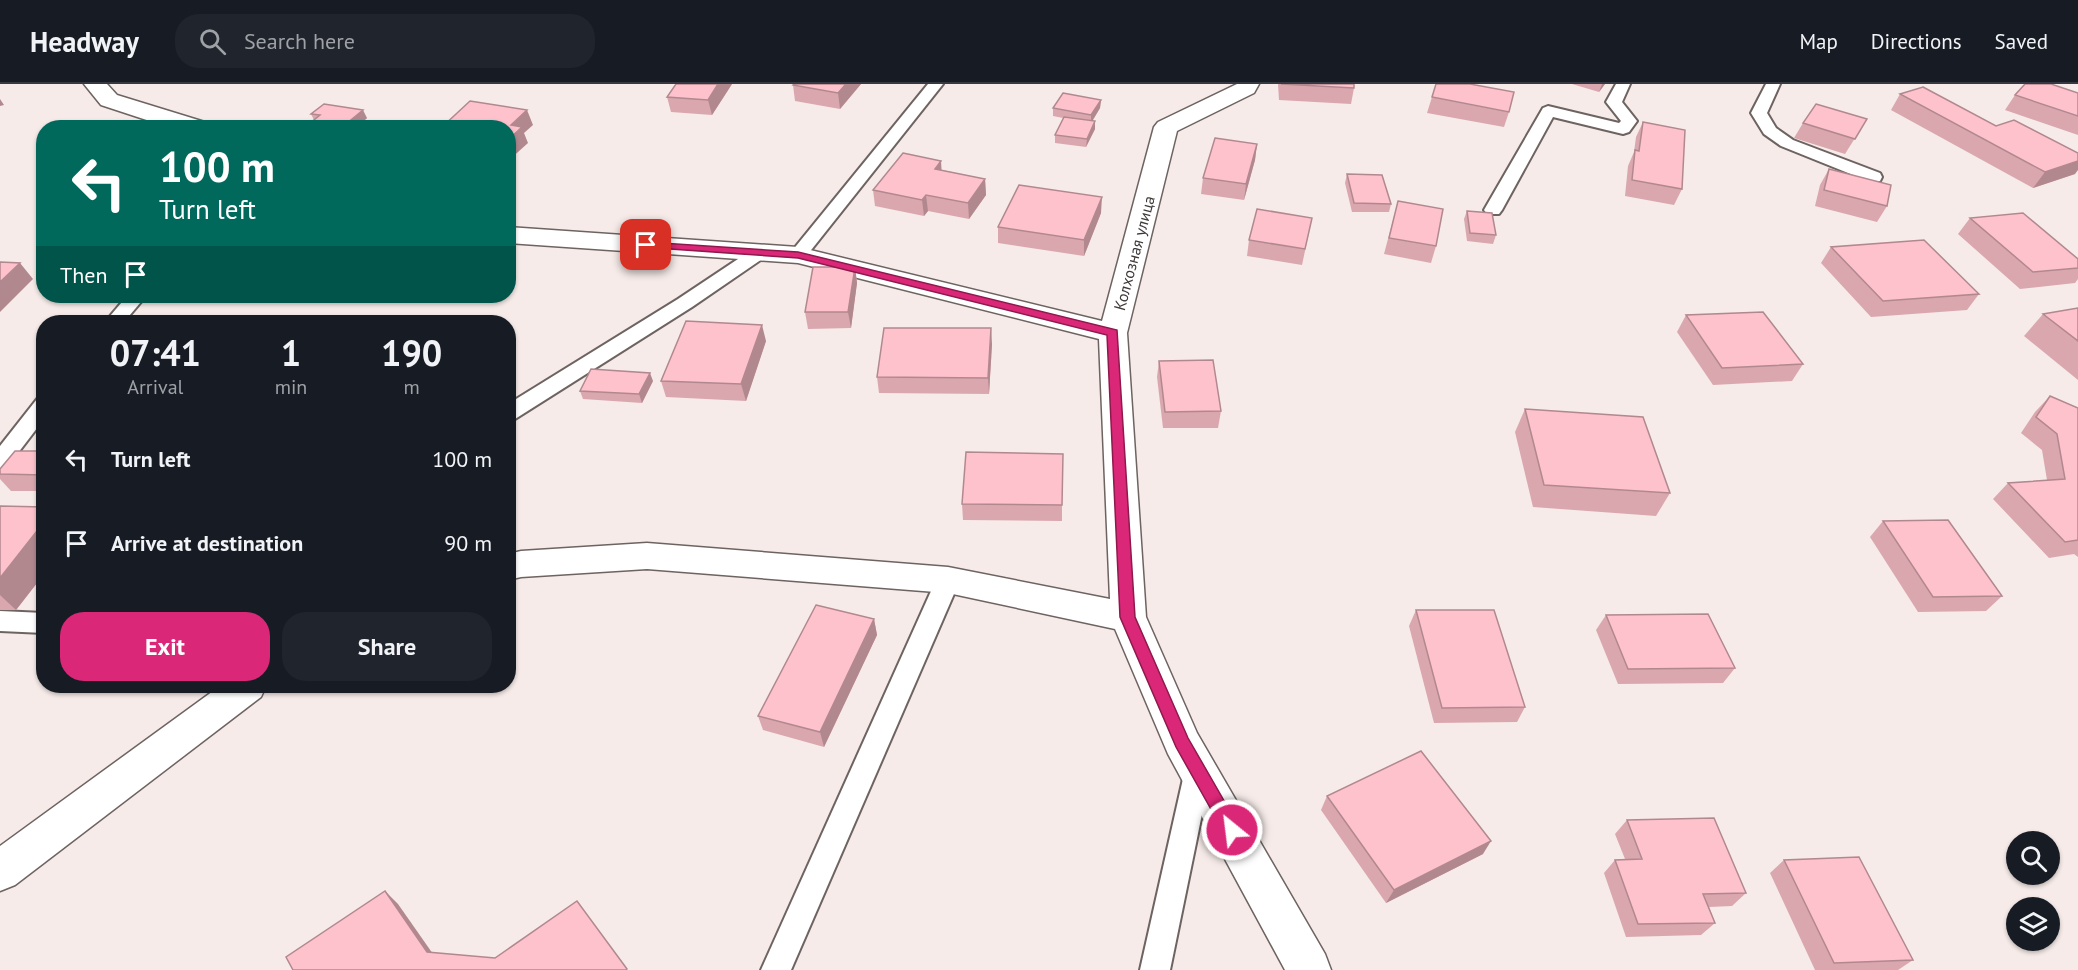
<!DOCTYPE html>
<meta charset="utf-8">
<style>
body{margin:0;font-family:"PT Sans",sans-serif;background:#20242c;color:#f1f3f6;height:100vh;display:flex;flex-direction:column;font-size:22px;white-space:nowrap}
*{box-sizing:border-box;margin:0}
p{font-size:20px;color:#9ea1a6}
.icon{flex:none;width:33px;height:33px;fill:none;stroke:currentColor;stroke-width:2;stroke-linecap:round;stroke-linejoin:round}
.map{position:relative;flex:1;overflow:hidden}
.side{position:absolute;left:36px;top:231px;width:480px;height:378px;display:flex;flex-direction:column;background:#171b24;border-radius:24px;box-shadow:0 2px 4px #0004}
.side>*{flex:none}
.top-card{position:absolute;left:36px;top:36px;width:480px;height:183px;border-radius:24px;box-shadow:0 2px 4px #0004;background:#00695c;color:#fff;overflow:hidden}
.tools{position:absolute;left:2006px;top:747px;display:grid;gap:12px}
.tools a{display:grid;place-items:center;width:54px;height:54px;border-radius:50%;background:#171b24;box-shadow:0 2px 4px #0004;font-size:30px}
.pin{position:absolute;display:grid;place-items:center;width:51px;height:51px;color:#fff;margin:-26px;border-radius:12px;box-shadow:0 3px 9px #0006}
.me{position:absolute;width:66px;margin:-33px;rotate:331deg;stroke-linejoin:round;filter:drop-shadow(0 0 4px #0008)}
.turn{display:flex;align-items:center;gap:21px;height:126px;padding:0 24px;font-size:27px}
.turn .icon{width:78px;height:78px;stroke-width:2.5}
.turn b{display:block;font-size:42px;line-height:51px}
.then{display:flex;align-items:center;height:57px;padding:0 24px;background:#0003;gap:12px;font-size:22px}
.eta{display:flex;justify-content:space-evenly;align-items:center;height:102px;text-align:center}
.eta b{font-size:36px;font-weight:600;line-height:42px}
.button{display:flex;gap:12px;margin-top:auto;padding:12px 24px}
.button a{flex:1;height:69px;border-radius:24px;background:#db2777;color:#fff;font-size:24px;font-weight:600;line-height:69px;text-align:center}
.button a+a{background:#20242c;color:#f1f3f6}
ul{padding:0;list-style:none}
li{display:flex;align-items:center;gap:18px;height:84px;padding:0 24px}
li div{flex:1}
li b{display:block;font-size:22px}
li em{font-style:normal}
header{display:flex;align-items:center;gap:36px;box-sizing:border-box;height:84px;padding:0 30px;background:#171b24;border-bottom:2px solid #363941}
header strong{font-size:28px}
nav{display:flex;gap:33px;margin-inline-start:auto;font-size:21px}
.search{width:420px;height:54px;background:#20242c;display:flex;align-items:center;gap:15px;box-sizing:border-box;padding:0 21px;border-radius:24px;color:#9ea1a6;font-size:22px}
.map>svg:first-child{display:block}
</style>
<header>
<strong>Headway</strong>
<div class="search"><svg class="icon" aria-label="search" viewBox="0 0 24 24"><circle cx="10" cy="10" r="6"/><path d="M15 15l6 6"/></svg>Search here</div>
<nav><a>Map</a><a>Directions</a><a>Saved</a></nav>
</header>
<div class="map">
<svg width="2078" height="886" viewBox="0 0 2078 886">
<rect width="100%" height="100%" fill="#f6ebe8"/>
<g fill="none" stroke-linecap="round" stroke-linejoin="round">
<defs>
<g id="lane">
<path d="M 928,0 L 943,0 L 804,175 L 792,175 L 789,171 L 792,167 Z"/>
<path d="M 1616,0 L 1630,0 L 1622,18 L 1637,37 L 1629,48 L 1623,50 L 1553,33 L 1502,126 L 1499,130 L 1487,130 L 1484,126 L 1543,24 L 1548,22 L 1619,39 L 1621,37 L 1606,18 Z"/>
<path d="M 1766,0 L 1780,0 L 1767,29 L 1776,44 L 1793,56 L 1880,89 L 1882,93 L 1880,97 L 1868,97 L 1781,62 L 1764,50 L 1751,29 Z"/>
<path d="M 759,164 L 765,165 L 768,169 L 765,173 L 692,223 L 515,335 L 508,337 L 508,320 L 678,215 L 753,165 Z"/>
<path d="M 127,212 L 146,212 L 124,238 L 105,238 Z"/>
<path d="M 44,313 L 44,335 L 8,382 L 0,385 L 0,362 L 37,315 Z"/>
<path d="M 948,487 L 956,490 L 960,496 L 791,886 L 761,886 L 936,496 L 940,490 Z"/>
<path d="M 0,527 L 44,529 L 44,549 L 0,547 Z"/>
<path d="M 1198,674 L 1207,678 L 1211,686 L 1170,886 L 1140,886 L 1185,686 L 1189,678 Z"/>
</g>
<g id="street">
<path d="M 84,0 L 107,0 L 117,11 L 208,39 L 211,44 L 171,44 L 101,21 Z"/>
<path d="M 1237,0 L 1259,0 L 1254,9 L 1177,47 L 1127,249 L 1146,533 L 1197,649 L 1325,870 L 1331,886 L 1285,886 L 1168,670 L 1115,545 L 948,509 L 647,485 L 521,493 L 508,496 L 508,470 L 521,467 L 647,459 L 948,483 L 1110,515 L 1099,255 L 798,179 L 508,159 L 508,143 L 798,163 L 1102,237 L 1154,43 L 1158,38 Z"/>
<path d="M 220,602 L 266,602 L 261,613 L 15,801 L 0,807 L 0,762 Z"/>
</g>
</defs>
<use href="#lane" stroke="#6d6361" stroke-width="4"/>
<use href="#street" stroke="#6d6361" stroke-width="3"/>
<use href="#lane" fill="#fff" fill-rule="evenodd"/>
<use href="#street" fill="#fff" fill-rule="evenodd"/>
</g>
<g fill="#daa7af">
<path d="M 732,0 L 712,31 L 671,28 L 667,13 Z"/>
<path d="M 861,0 L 840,25 L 795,17 L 793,1 Z"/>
<path d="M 1278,0 L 1354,0 L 1354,4 L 1351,20 L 1279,16 Z"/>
<path d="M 1572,0 L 1605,0 L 1599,8 Z"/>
<path d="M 2078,9 L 2078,51 L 2005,26 L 2015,11 Z"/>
<path d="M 1900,10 L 2075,90 L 2033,104 L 1891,26 Z"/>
<path d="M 1432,13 L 1509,28 L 1504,43 L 1427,29 Z"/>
<path d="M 1101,16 L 1100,24 L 1093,36 L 1095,37 L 1095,45 L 1086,63 L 1055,59 L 1055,51 L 1063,34 L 1053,32 L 1053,24 Z"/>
<path d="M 311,30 L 367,34 L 356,44 L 304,44 L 314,36 Z"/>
<path d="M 1867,35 L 1845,70 L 1794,54 L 1803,39 Z"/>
<path d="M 1643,38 L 1682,105 L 1674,121 L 1625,112 L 1628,82 L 1634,68 L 1636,53 Z"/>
<path d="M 1257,60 L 1255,76 L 1244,116 L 1201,110 L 1203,94 Z"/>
<path d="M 1829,85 L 1887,122 L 1877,138 L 1815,122 L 1820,101 Z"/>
<path d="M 942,86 L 985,95 L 986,111 L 969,135 L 928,127 L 924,132 L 875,122 L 873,106 Z"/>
<path d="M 1347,90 L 1391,120 L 1389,128 L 1352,128 L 1345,99 Z"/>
<path d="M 1398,117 L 1436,162 L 1431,179 L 1384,170 Z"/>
<path d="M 1467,127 L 1496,151 L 1493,160 L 1467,157 L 1464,135 Z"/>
<path d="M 1101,129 L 1084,172 L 998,159 L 998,143 Z"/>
<path d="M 1312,134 L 1302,181 L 1247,172 L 1249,156 Z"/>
<path d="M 1970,134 L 2078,175 L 2078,195 L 2075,199 L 2020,205 L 1958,150 Z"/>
<path d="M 1831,163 L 1979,210 L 1967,226 L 1871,233 L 1821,179 Z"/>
<path d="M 855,183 L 857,199 L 851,244 L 808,245 L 805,228 Z"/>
<path d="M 2078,224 L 2078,296 L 2024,252 L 2043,230 Z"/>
<path d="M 1686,231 L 1803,280 L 1792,297 L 1713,301 L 1677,248 Z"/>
<path d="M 766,257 L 746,317 L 666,313 L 661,297 Z"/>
<path d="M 992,260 L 989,310 L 879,309 L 877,293 Z"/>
<path d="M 1159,277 L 1221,327 L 1218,344 L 1163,344 L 1157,293 Z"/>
<path d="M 653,297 L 642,319 L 583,315 L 580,307 Z"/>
<path d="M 2050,312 L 2078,324 L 2078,473 L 2074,470 L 2049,474 L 1993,415 L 2008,399 L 2047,396 L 2042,366 L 2021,349 L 2035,328 Z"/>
<path d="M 1525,325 L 1670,409 L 1656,432 L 1533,423 L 1515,348 Z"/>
<path d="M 44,367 L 44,407 L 11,407 L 0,395 L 0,385 Z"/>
<path d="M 962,420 L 1062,421 L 1062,437 L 963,436 Z"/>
<path d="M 0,422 L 44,423 L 44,490 L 16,526 L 0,526 Z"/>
<path d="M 1883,437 L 2002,512 L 1986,527 L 1918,528 L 1870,453 Z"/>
<path d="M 1416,526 L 1525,623 L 1517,638 L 1434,639 L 1409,542 Z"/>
<path d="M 1606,531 L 1735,584 L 1723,599 L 1618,600 L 1596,546 Z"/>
<path d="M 874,535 L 877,551 L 824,663 L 763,646 L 758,632 Z"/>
<path d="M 1327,712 L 1483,770 L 1386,819 L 1321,726 Z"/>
<path d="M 1627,736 L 1746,809 L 1732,822 L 1709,823 L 1715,839 L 1701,851 L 1626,853 L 1604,789 L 1615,776 L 1625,775 L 1615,750 Z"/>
<path d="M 1784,776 L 1913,876 L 1898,886 L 1815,886 L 1770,789 Z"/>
</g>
<g fill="#b2888f">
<path d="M 718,0 L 732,0 L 712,31 L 708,16 Z"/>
<path d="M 846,0 L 861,0 L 840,25 L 838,9 Z"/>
<path d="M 1602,0 L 1605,0 L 1599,8 Z"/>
<path d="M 0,15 L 4,21 L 0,22 Z"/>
<path d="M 1101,16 L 1100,24 L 1091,39 L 1091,31 Z"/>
<path d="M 363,26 L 367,34 L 356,44 L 341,44 Z"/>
<path d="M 527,26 L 533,41 L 524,49 L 528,59 L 508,77 L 508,56 L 511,41 Z"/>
<path d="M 1095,37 L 1095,45 L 1086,63 L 1087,55 Z"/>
<path d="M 1257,60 L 1255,76 L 1244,116 L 1246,100 Z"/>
<path d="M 941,77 L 942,93 L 935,85 Z"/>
<path d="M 2078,77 L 2078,86 L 2075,90 L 2033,104 L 2045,88 Z"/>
<path d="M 985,95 L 986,111 L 969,135 L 968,119 Z"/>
<path d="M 926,111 L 928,127 L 924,132 L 922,116 Z"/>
<path d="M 1102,113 L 1101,129 L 1084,172 L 1084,156 Z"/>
<path d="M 20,179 L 33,195 L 0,228 L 0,198 Z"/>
<path d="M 855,183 L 857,199 L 851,244 L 848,228 Z"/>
<path d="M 762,241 L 766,257 L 746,317 L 741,300 Z"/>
<path d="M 991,244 L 992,260 L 989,310 L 988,294 Z"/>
<path d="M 650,289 L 653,297 L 642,319 L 639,310 Z"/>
<path d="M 44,438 L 44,490 L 16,526 L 0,511 L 0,494 Z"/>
<path d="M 874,535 L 877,551 L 824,663 L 820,648 Z"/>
<path d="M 1491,757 L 1483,770 L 1386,819 L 1394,806 Z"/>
<path d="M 385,807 L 398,820 L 440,880 L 427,868 Z"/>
</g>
<g fill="#fec2cc" stroke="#b2888f" stroke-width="1.5">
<path d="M 676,0 L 718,0 L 708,16 L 667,13 Z"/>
<path d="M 794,0 L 846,0 L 838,9 L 793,1 Z"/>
<path d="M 1281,0 L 1354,0 L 1354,4 Z"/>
<path d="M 1436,0 L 1470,0 L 1514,8 L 1509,28 L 1432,13 Z"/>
<path d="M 2025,0 L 2051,0 L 2078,9 L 2078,32 L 2015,11 Z"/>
<path d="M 1923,3 L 1996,42 L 2014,36 L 2078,69 L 2078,77 L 2045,88 L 1900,10 Z"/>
<path d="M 1063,9 L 1101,16 L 1091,31 L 1053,24 Z"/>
<path d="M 470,17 L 527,26 L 511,41 L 522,43 L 508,56 L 508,44 L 441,44 Z"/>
<path d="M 324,20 L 363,26 L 341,44 L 304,44 L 320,31 L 311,30 Z"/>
<path d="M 1816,20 L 1867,35 L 1855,55 L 1803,39 Z"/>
<path d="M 1064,33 L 1095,37 L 1087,55 L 1055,51 Z"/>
<path d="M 1643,38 L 1685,46 L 1682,105 L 1632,96 L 1635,66 L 1639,67 Z"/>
<path d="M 1215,54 L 1257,60 L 1246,100 L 1203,94 Z"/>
<path d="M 903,69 L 941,77 L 935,85 L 985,95 L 968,119 L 926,111 L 922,116 L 873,106 Z"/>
<path d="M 1829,85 L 1891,101 L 1887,122 L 1824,106 Z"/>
<path d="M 1347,90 L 1382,91 L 1391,120 L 1354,119 Z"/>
<path d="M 1019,101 L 1102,113 L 1084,156 L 998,143 Z"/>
<path d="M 1398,117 L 1443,125 L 1436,162 L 1389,154 Z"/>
<path d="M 1257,125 L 1312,134 L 1305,165 L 1249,156 Z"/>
<path d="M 1467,127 L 1492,129 L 1496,151 L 1470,149 Z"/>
<path d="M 2023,129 L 2078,175 L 2078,184 L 2033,188 L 1970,134 Z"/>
<path d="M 1924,156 L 1979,210 L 1883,217 L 1831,163 Z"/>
<path d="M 0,178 L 20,179 L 0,198 Z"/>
<path d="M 813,183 L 855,183 L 848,228 L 805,228 Z"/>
<path d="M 2078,224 L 2078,257 L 2043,230 Z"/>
<path d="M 1763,228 L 1803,280 L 1722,284 L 1686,231 Z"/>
<path d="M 686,237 L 762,241 L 741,300 L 661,297 Z"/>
<path d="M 884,244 L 991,244 L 988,294 L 877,293 Z"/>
<path d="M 1213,276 L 1221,327 L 1165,328 L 1159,277 Z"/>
<path d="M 591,285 L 650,289 L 639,310 L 580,307 Z"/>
<path d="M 2050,312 L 2078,324 L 2078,456 L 2065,458 L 2008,399 L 2065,395 L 2057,350 L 2036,333 Z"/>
<path d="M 1525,325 L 1643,333 L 1670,409 L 1544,401 Z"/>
<path d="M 15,367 L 44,367 L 44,391 L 0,390 L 0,385 Z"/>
<path d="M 966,368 L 1063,370 L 1062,421 L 962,420 Z"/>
<path d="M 0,422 L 44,423 L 44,438 L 0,494 Z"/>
<path d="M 1948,436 L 2002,512 L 1933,513 L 1883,437 Z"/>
<path d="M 816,521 L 874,535 L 820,648 L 758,632 Z"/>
<path d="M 1416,526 L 1494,526 L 1525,623 L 1442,624 Z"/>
<path d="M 1708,530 L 1735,584 L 1628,585 L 1606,531 Z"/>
<path d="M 1421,667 L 1491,757 L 1394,806 L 1327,712 Z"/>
<path d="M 1714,734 L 1746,809 L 1703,810 L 1715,839 L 1638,840 L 1615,776 L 1642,775 L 1627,736 Z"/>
<path d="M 1859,773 L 1913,876 L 1834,879 L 1784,776 Z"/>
<path d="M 385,807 L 427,868 L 495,874 L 577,817 L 627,885 L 626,886 L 293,886 L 286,873 Z"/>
</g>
<path fill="#db2777" stroke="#8e194d" stroke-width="1.5" d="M 646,158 L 798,168 L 1117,246 L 1135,533 L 1188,654 L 1238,741 L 1240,746 L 1238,752 L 1232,754 L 1226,752 L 1176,663 L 1120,533 L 1107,251 L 798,174 L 642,163 L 640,161 Z"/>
<g text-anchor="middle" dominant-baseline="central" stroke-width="4.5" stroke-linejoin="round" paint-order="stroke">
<g font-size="16" fill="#3f3a39" stroke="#fff">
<text transform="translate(1134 169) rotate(-75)">Колхозная улица</text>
</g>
</g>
</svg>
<div class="tools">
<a><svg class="icon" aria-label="search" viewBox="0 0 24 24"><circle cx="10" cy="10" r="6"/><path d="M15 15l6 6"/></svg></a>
<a><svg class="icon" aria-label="layers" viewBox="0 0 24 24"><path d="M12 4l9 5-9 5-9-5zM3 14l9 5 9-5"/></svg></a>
</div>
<div class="pin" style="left:646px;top:161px;background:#d93025"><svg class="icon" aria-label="arrive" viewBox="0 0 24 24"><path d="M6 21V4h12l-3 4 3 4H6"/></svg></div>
<svg class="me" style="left:1232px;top:746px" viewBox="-20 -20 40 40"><circle r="17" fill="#db2777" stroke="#fff" stroke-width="3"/><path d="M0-11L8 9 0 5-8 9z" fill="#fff"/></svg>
<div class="top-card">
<div class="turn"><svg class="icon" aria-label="left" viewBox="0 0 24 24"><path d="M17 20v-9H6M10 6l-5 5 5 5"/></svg><div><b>100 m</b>Turn left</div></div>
<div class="then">Then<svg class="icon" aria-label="arrive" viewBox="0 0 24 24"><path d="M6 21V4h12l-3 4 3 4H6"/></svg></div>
</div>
<section class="side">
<div class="eta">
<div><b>07:41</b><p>Arrival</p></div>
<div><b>1</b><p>min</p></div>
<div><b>190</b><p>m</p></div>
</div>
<ul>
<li><svg class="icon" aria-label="left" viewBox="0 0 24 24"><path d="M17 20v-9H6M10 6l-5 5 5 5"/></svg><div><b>Turn left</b></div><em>100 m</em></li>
<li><svg class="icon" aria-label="arrive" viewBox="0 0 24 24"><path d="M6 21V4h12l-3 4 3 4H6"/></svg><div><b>Arrive at destination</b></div><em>90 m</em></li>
</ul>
<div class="button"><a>Exit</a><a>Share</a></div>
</section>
</div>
